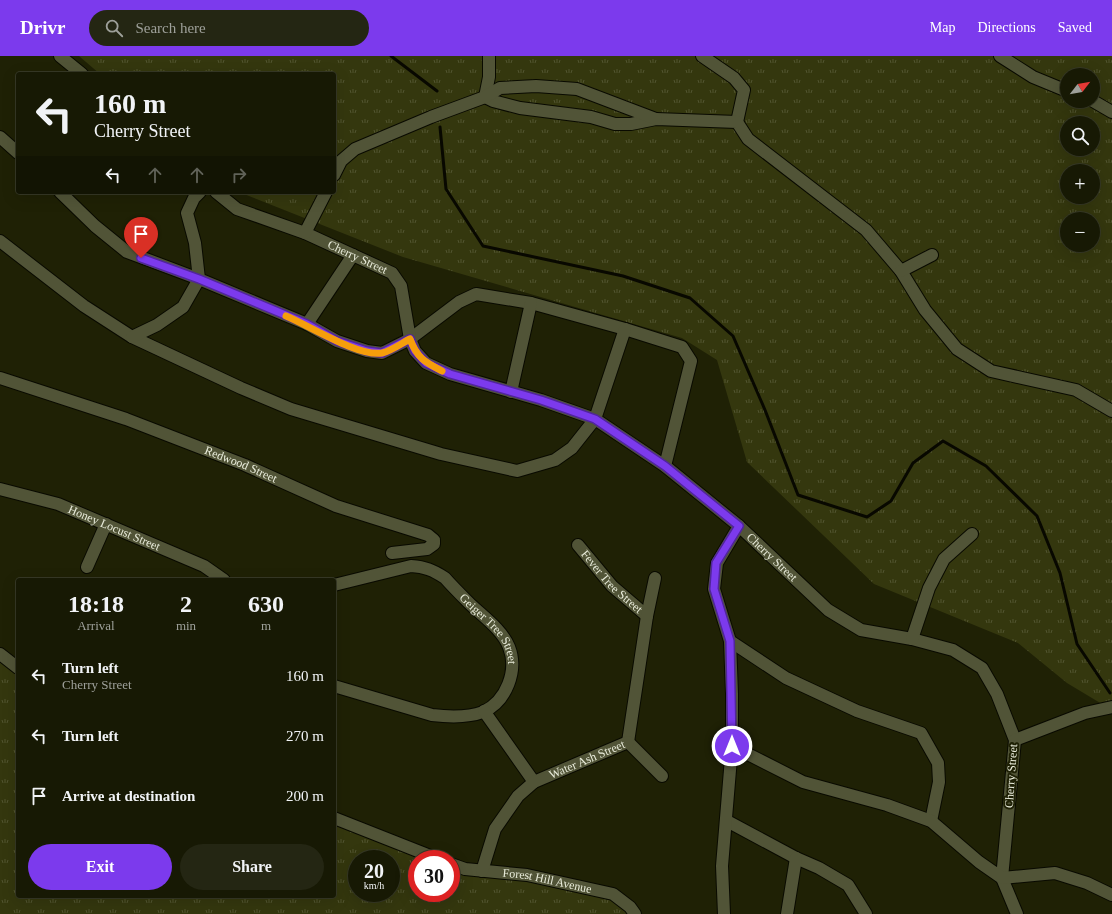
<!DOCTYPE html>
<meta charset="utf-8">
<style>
body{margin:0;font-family:"Times New Roman",serif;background:#242613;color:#f1f3f6;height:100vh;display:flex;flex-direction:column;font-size:15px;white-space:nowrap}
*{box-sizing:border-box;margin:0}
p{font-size:13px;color:#9ea09a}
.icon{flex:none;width:22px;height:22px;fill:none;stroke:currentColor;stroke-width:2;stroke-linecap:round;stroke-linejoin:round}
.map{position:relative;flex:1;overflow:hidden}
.side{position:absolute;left:16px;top:522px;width:320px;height:320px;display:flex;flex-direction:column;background:#171904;border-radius:4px;box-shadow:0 4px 16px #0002,0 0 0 1px #363826}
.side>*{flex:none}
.banner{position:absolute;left:16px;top:16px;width:320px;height:122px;border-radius:4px;box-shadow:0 4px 16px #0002,0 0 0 1px #363826;background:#171904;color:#f1f3f6;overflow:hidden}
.needle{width:26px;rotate:59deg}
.buttons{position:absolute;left:1060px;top:12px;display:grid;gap:8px}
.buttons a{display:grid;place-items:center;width:40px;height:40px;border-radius:50%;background:#171904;box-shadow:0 4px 16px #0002,0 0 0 1px #363826;font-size:20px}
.speed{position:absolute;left:348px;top:794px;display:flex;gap:8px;font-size:20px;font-weight:700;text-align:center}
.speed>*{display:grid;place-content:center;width:52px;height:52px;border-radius:50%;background:#171904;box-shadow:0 4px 16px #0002,0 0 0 1px #363826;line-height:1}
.speed small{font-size:10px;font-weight:400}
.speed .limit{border:6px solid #d22;background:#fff;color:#111}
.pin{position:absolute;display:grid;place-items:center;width:34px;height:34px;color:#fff;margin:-41px -17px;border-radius:50% 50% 50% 0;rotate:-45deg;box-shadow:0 0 4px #0007}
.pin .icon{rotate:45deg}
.me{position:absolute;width:44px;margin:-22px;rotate:0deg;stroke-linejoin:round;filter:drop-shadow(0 0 3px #0008)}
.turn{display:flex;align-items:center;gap:14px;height:84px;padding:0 12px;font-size:18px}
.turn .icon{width:52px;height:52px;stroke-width:2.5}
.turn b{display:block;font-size:28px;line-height:34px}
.lanes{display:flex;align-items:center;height:38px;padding:0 12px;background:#0003;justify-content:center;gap:20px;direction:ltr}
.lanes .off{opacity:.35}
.eta{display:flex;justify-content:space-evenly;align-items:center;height:68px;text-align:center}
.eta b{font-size:24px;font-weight:800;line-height:28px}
.action{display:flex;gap:8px;margin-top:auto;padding:8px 12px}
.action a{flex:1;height:46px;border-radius:24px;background:#7c3aed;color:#fff;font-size:16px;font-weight:800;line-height:46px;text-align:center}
.action a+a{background:#242613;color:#f1f3f6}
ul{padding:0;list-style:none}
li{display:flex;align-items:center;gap:12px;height:60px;padding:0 12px}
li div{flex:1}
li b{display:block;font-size:15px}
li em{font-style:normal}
header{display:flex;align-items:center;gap:24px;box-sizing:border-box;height:56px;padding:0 20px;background:#7c3aed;color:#fff}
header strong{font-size:19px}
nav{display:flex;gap:22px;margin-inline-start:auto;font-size:14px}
.search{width:280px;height:36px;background:#242613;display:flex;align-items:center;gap:10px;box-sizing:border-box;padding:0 14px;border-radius:22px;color:#9ea09a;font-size:15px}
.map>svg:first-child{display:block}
</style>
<header>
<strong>Drivr</strong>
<div class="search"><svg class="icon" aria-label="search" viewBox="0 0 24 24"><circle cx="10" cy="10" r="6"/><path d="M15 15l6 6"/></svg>Search here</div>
<nav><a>Map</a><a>Directions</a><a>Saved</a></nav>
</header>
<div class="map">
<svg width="1112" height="858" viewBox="0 0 1112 858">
<defs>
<pattern id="grass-tufts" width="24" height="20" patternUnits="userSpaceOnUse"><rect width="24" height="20" fill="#34370e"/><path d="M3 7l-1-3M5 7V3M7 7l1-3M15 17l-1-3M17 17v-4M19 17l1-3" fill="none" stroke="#515430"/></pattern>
</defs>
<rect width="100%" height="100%" fill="#1f2105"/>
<g fill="url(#grass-tufts)" fill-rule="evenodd">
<path d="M 79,0 L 1112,0 L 1112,654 L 1067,627 L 1018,587 L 874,528 L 747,406 L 717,304 L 682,282 L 403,201 L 239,136 L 334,136 L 334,18 L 100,18 ZM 1067,19 L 1093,19 L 1093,45 L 1067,45 ZM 1067,67 L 1093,67 L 1093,93 L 1067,93 ZM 1067,115 L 1093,115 L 1093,141 L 1067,141 ZM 1067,163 L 1093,163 L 1093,189 L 1067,189 Z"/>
<path d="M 0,598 L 18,612 L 18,840 L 334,840 L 334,762 L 438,803 L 417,803 L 417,837 L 451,837 L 451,808 L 613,838 L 635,858 L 0,858 ZM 357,803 L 391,803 L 391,837 L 357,837 Z"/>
</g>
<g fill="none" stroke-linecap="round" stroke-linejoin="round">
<g stroke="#080800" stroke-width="3">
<path d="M 391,0 L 437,35"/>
<path d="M 440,71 L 446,133 L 483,190 L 623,220 L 690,242 L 733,280 L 765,354 L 798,439 L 867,461 L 891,445 L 913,407 L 943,385 L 986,410 L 1037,460 L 1060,517 L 1077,588 L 1110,637"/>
</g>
<defs>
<g id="minor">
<path d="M 60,0 L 82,18"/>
<path d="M 702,0 L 734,22 L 744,34 L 737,66"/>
<path d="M 1000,0 L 1033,21 L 1067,35"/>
<path d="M 485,41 L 493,45 L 520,52 L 591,61 L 615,68 L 631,68 L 656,63 L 737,66 L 748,83 L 866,174 L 901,215 L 925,254 L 957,293 L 991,315 L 1076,334 L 1112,355"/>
<path d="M 485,41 L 489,21 L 489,0"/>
<path d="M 1093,45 L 1112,56"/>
<path d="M 0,81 L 18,97"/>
<path d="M 334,119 L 341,105 L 355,93 L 431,61 L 485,41 L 500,32 L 536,30 L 577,33 L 656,63"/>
<path d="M 60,136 L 95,170 L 127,196 L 199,223 L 307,268 L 337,285 L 367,295 L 382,297 L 410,283 L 459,246 L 476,238 L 531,247 L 625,273 L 682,291 L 691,305 L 665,410"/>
<path id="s1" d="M 216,136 L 237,153 L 305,177 L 392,217 L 401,230 L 410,283 L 415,295 L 426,307 L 450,318 L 541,344 L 595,363 L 665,410 L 739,470 L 828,554 L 861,574 L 912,583 L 953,594 L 982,612 L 997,638 L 1015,684 L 1002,822 L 1017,858"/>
<path d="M 305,177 L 326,136"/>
<path d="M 0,185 L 84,250 L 132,281 L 241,332 L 291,353 L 441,398 L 517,415 L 555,404 L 572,392 L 595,363 L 625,273"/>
<path d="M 901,215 L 932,199"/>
<path d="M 307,268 L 353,199"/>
<path d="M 132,281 L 157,269 L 183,251 L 199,223 L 195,187 L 187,157 L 194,142 L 200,136"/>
<path id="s2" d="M 0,322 L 126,363 L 245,409 L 336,450 L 428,479 L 434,484 L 434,488 L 427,493 L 392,497"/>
<path d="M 511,336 L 531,247"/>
<path id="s3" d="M 0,433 L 58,448 L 204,510 L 224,524"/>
<path id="s4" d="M 578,489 L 612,530 L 647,560"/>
<path d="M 87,511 L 106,468"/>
<path id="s5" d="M 334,529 L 411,510 C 425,511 433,514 445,522 C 452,530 460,538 468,546 C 481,559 502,573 509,591 C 518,614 507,645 483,656 C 467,662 449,661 432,659 L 334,630"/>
<path d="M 912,583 L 929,532 L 944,503 L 972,478"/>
<path d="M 730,585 L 786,622 L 857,655 L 921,677 L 938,707 L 939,726 L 931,765"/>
<path d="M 0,598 L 18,612"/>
<path d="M 484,655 L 534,726"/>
<path d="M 1015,684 L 1085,657 L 1112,651"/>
<path d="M 628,686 L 647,560 L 655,522"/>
<path d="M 628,686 L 662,720"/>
<path d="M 732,690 L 803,726 L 887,749 L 931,765 L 979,806 L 1002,822 L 1055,817 L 1087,827 L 1112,839"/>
<path d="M 334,762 L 438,803"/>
<path d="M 727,765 L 796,802 L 819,812 L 848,829 L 866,858"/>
<path id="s6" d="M 451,808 L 465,813 L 527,819 L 613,838 L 630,851 L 635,858"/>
<path id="s7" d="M 482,815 L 495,773 L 518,740 L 534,726 L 628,686"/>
<path d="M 724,858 L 722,810 L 732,690 L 732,638 L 730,585 L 714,533 L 717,507 L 739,470"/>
<path d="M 787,858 L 796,802"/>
</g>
</defs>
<use href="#minor" stroke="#090a00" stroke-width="14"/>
<use href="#minor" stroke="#515437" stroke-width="12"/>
</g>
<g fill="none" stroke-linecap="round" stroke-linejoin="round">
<defs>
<path id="route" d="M 141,202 L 199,223 L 307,268 L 337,285 L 367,295 L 382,297 L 410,283 L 415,295 L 426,307 L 450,318 L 541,344 L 595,363 L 665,410 L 739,470 L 716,507 L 714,533 L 730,585 L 732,690"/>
</defs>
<use href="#route" stroke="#51269a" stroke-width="10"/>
<use href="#route" stroke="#7c3aed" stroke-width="7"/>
<path stroke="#f59e0b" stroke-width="7" d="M 286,260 C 310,270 358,301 382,297 C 391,295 402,287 410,283 C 417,302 425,306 442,315"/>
</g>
<g text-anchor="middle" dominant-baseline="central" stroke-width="4" stroke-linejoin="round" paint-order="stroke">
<g font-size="12" fill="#e9ecdb" stroke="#1f2105">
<text stroke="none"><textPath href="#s1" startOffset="157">Cherry Street</textPath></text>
<text stroke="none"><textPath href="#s2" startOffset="256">Redwood Street</textPath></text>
<text stroke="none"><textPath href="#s3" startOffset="121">Honey Locust Street</textPath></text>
<text stroke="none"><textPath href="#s1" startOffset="697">Cherry Street</textPath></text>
<text stroke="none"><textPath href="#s4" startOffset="50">Fever Tree Street</textPath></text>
<text stroke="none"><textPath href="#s5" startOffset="184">Geiger Tree Street</textPath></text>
<text stroke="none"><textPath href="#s7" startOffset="163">Water Ash Street</textPath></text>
<text transform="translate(1011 720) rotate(-86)">Cherry Street</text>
<text stroke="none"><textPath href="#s6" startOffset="98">Forest Hill Avenue</textPath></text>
</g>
</g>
</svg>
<div class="buttons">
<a><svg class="needle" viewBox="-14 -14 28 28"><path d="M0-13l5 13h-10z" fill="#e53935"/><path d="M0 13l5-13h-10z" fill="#9ea09a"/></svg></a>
<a><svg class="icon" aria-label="search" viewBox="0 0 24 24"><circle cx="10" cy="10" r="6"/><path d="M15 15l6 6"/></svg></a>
<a>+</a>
<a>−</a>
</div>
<div class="speed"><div>20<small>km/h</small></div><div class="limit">30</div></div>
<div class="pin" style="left:141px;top:202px;background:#d93025"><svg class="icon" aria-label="arrive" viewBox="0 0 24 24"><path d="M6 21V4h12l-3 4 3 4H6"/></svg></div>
<svg class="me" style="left:732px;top:690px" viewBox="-20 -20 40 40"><circle r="17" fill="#7c3aed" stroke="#fff" stroke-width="3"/><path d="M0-11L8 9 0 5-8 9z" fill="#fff"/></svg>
<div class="banner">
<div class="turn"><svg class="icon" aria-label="left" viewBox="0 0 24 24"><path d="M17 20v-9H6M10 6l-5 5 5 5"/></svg><div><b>160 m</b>Cherry Street</div></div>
<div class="lanes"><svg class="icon" aria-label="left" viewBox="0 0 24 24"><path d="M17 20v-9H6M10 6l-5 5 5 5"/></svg><svg class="icon off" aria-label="ahead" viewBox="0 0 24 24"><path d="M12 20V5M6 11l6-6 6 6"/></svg><svg class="icon off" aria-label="ahead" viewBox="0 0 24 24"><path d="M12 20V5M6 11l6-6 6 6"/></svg><svg class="icon off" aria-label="right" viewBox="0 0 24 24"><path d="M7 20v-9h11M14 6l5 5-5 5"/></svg></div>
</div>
<section class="side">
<div class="eta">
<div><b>18:18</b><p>Arrival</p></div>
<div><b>2</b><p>min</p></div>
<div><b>630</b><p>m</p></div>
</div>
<ul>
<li><svg class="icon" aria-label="left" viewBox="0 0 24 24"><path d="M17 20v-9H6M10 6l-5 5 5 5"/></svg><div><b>Turn left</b><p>Cherry Street</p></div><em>160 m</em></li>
<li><svg class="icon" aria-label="left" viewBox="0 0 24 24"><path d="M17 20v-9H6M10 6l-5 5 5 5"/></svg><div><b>Turn left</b></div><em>270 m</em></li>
<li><svg class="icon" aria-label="arrive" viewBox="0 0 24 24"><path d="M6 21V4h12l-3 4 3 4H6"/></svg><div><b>Arrive at destination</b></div><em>200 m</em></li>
</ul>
<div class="action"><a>Exit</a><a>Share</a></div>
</section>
</div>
